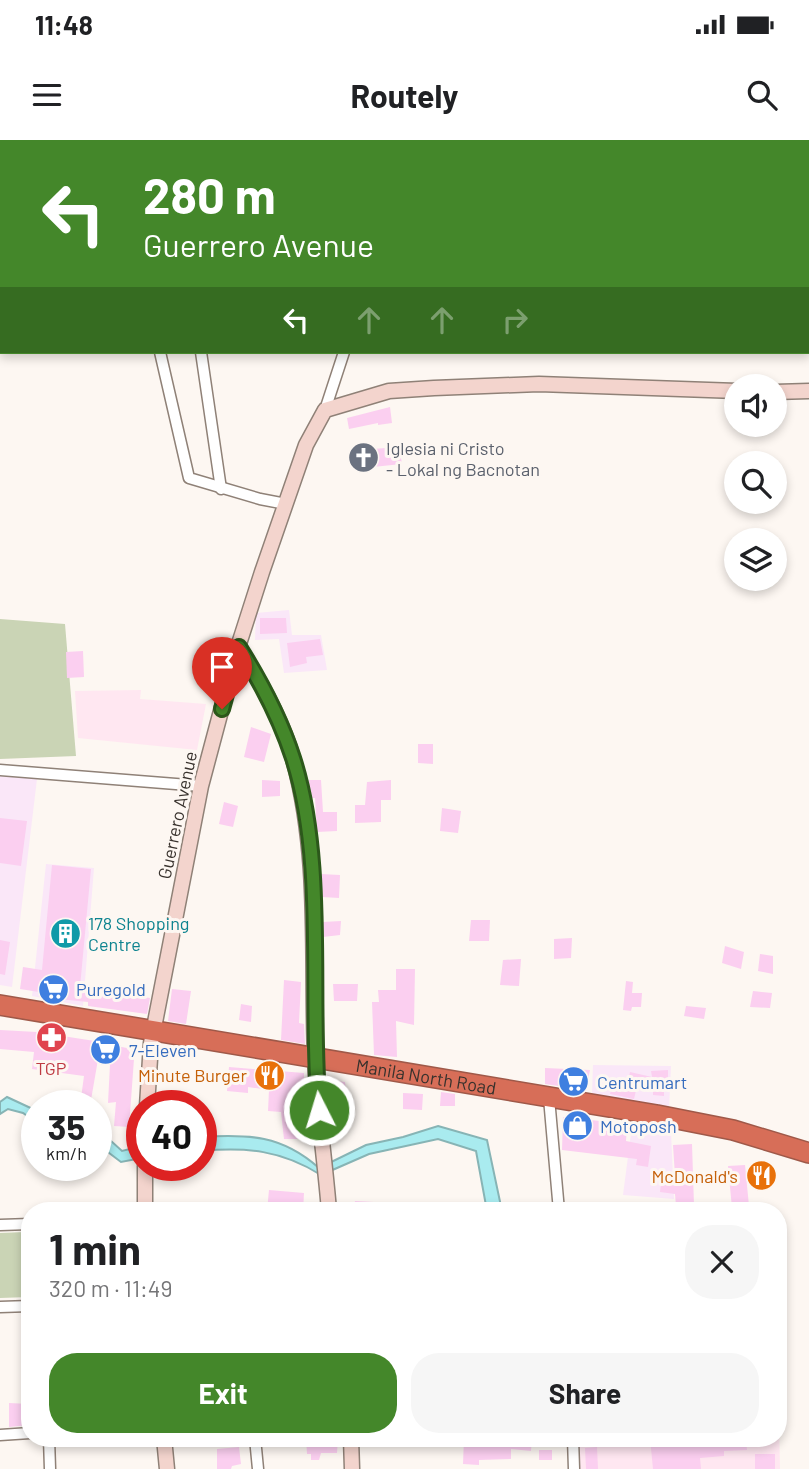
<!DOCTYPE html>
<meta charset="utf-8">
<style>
body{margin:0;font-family:Barlow,sans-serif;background:#f6f6f6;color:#202124;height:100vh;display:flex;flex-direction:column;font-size:26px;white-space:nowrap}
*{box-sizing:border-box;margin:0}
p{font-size:23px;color:#757577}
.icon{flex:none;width:38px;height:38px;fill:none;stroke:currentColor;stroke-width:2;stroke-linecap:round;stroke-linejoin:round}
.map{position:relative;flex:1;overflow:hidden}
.side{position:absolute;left:21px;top:1062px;width:766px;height:245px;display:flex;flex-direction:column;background:#fff;border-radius:28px;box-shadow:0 4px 10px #0003}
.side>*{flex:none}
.guide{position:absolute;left:0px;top:0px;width:810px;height:214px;box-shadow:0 4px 10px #0003;background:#44872a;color:#fff;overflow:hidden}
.buttons{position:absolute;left:724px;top:234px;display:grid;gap:14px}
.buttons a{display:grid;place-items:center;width:63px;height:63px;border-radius:50%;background:#fff;box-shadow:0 4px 10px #0003;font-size:35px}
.speed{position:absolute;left:21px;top:950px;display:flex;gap:14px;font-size:35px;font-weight:700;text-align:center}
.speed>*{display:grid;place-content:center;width:91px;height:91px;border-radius:50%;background:#fff;box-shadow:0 4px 10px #0003;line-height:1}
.speed small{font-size:18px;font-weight:400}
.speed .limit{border:10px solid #d22;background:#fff;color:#111}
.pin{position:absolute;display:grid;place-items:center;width:60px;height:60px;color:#fff;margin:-72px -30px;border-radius:50% 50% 50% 0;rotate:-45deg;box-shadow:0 0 7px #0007}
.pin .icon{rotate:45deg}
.me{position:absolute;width:77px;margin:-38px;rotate:355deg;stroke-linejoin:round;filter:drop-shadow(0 0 5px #0008)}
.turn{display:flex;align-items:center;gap:24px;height:147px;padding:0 28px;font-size:32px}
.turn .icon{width:91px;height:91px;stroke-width:2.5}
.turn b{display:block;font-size:49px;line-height:60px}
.lanes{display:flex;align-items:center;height:66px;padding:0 28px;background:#0003;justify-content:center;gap:35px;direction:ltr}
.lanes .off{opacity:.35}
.round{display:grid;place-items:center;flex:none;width:74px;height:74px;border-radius:28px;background:#f6f6f6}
.overview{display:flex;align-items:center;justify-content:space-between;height:119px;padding:0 28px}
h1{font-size:42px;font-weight:700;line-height:52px}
.action{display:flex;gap:14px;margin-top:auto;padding:14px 28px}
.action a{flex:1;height:80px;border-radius:28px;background:#44872a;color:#fff;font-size:28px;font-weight:700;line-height:80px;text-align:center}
.action a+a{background:#f6f6f6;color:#202124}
.status{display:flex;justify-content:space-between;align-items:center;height:49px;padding:0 35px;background:#fff;direction:ltr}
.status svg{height:19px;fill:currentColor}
header{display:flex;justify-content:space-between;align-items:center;height:91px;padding:0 28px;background:#fff;font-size:32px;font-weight:700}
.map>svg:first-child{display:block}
</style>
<div class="status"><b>11:48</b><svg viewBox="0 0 49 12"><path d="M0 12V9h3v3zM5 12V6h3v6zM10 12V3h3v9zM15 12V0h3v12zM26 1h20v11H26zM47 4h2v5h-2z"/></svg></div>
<header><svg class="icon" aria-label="menu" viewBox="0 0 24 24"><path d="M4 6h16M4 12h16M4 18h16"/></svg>Routely<svg class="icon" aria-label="search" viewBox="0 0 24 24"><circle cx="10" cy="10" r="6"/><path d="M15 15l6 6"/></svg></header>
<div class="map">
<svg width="809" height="1329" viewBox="0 0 809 1329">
<rect width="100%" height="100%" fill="#fdf7f2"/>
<g fill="#fae7f8">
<path d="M 289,470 L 292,495 L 321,495 L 327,530 L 284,533 L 279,499 L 255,500 L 256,473 Z"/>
<path d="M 0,636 L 37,639 L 12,847 L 0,845 Z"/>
<path d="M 46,724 L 94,728 L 83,866 L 32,856 Z"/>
<path d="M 593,925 L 671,926 L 669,969 L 592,954 Z"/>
<path d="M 632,986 L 671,992 L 674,1059 L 623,1055 Z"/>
</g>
<path fill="#ffede0" d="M 479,0 L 809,0 L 809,65 L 808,2 Z"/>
<g fill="#ffe7f1">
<path d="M 0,0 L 9,2 L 2,2 L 0,120 Z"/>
<path d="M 141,550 L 140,559 L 206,564 L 197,610 L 78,598 L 75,551 Z"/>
<path d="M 779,1282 L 780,1329 L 578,1329 L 577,1299 L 779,1298 Z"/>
</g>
<g fill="#cad4b5">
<path d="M 0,479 L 65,484 L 76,616 L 0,619 Z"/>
<path d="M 25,1092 L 29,1157 L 0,1158 L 0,1093 Z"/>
</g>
<g fill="#a9ebef" stroke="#87b4b5" stroke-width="2">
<path d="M 7,957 L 37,971 L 37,983 L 23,973 L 8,969 L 0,974 L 0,962 Z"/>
<path d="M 438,986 L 487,1000 L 502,1071 L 487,1071 L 476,1011 L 438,999 L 369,1014 L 321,1035 C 281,1010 247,1007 201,1011 L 201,997 C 249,994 282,995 319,1028 L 366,1005 L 403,997 Z"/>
<path d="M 96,991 L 100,991 L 122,1011 L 142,1006 L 142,1018 L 121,1022 L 96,1003 Z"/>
</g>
<g fill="#fbcff0">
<path d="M 390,267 L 392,283 L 378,285 L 378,283 L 349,289 L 347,278 Z"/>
<path d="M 399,307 L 402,324 L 363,328 L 359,310 Z"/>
<path d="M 260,478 L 286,478 L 287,493 L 260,494 Z"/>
<path d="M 320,499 L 323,515 L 306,517 L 307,523 L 290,527 L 287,503 Z"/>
<path d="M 83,511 L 84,537 L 67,538 L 66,512 Z"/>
<path d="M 251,587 L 271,594 L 264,622 L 244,617 Z"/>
<path d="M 418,604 L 433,604 L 433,624 L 418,623 Z"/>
<path d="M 262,640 L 280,641 L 280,656 L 262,657 Z"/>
<path d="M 308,640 L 321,640 L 323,672 L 337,672 L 337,691 L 317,692 L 315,658 L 312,658 Z"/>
<path d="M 391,640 L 391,660 L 381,660 L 381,682 L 355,683 L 355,665 L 365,665 L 367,642 Z"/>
<path d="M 224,662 L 238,666 L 233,687 L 219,684 Z"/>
<path d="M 442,668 L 461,671 L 458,693 L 440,691 Z"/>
<path d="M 0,678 L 27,681 L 21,726 L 0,723 Z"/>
<path d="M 52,725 L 91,729 L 80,847 L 114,850 L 114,852 L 150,858 L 147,874 L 88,866 L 88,862 L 39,857 L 39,852 L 20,849 L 23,827 L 42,830 Z"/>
<path d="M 321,734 L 340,735 L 339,758 L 322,757 Z"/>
<path d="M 471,780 L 490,780 L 489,801 L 469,801 Z"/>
<path d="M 341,781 L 340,795 L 323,797 L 323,782 Z"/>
<path d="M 572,798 L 571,818 L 554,819 L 554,799 Z"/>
<path d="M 0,800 L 10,802 L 5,835 L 0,834 Z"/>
<path d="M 725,806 L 744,812 L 741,829 L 722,823 Z"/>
<path d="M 760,814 L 773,816 L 773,834 L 758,831 Z"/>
<path d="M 521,819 L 519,846 L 500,845 L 503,820 Z"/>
<path d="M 396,829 L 415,829 L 414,885 L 396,881 L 397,917 L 374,915 L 372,862 L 379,862 L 378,850 L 396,850 Z"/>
<path d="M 284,840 L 301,842 L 299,883 L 304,884 L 305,904 L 281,900 Z"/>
<path d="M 626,841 L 633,842 L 632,853 L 642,853 L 641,867 L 632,867 L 631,871 L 623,870 Z"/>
<path d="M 333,844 L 358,844 L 357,861 L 334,861 Z"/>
<path d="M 172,849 L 191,851 L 186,884 L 168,881 Z"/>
<path d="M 753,851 L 772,853 L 770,868 L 750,867 Z"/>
<path d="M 241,864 L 252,866 L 251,882 L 239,880 Z"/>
<path d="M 686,866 L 706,868 L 704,879 L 684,876 Z"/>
<path d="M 0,890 L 37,892 L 101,902 L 91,960 L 81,958 L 84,936 L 32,929 L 34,912 L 0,909 Z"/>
<path d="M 111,905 L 127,908 L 134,919 L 129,987 L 114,986 L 116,962 L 108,963 Z"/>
<path d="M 229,927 L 304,933 L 304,955 L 301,954 L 302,999 L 284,999 L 281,972 L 268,971 L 269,950 L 248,947 L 248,953 L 227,951 Z"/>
<path d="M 545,928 L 590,930 L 586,950 L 545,944 Z"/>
<path d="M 668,930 L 668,940 L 664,940 L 664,956 L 653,955 L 653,941 L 638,942 L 634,959 L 610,954 L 613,943 L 627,946 L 630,932 L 652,937 L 651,931 Z"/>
<path d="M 328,940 L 345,942 L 349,983 L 331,985 L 327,957 Z"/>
<path d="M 441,952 L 455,954 L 455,966 L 440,966 Z"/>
<path d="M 403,953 L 423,954 L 422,970 L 403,969 Z"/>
<path d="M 563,977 L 627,984 L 626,1001 L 651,1006 L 648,1027 L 636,1025 L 637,1019 L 562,1010 Z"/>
<path d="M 692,1004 L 694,1065 L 676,1066 L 675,1054 L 660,1052 L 662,1034 L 675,1036 L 673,1005 Z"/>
<path d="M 745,1025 L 749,1066 L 732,1068 L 728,1026 Z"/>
<path d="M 269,1050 L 304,1053 L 303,1071 L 267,1071 Z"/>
<path d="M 355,1061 L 374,1062 L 374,1071 L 354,1071 Z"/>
<path d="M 9,1263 L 30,1264 L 30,1285 L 9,1287 Z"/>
<path d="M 306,1298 L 338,1299 L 337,1313 L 321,1313 L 319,1320 L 311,1320 L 311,1314 L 307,1314 Z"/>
<path d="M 464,1298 L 532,1298 L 531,1311 L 511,1309 L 511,1319 L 479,1320 L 479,1325 L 463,1324 Z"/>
<path d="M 650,1298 L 671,1298 L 671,1302 L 706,1298 L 746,1298 L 747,1310 L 724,1311 L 724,1316 L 700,1318 L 701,1329 L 653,1329 Z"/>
<path d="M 239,1307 L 241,1324 L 232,1326 L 231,1329 L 217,1329 L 217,1309 Z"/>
<path d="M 597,1307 L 598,1329 L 586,1329 L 585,1308 Z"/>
<rect x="539" y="1310" width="13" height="10"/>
<rect x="755" y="1314" width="20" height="15"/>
</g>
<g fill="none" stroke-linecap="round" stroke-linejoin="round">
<defs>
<g id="street">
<path d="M 14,0 L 14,2"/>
<path d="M 94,0 L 94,2"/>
<path d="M 146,0 L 146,2"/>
<path d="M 276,0 L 276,2"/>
<path d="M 160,212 L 189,338 L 260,359 L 286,364"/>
<path d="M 201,212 L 221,349"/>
<path d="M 325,270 L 344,212"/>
<path d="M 0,630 L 201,646"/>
<path d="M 549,958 L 559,1071"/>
<path d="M 0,1085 L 30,1084"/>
<path d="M 0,1167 L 30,1166"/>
<path d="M 0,1295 L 30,1293"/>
<path d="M 49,1298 L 50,1329"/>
<path d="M 255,1298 L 258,1329"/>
<path d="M 573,1298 L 574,1329"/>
</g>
<g id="secondary">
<path d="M 775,252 L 809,251"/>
<path d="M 238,507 C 261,542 283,581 294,622 C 320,719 311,818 315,918 C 317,969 325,1020 329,1071"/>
<path d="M 147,966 L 151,903 L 201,646 L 238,507 L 262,432 L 306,305 L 325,270 L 389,251 L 434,248 L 539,244 L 737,251"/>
<path d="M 145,1026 L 145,1071"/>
<path d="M 164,1298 L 167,1329"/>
<path d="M 351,1298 L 352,1329"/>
</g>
<g id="highway">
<path id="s1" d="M 0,865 L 657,975 L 733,990 L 809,1013"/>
</g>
</defs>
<use href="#street" stroke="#8f8177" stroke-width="13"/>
<use href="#secondary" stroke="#8f8177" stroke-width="17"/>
<use href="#highway" stroke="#9f5949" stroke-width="22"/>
<use href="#street" stroke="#fff" stroke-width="10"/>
<use href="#secondary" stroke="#f3d4cd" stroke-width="14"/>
<use href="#highway" stroke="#d76e58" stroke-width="19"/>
</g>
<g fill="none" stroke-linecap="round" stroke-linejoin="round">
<defs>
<path id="route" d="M 222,569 L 239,507 C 261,542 280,578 293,618 C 327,723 309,858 319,970"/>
</defs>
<use href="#route" stroke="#2c581b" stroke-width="18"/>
<use href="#route" stroke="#44872a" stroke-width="12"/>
</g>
<defs>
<symbol id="church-disc" viewBox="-11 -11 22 22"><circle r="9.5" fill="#6b7280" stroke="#fdf7f2"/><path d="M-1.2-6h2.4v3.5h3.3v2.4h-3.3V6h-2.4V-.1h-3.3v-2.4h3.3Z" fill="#fff"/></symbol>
<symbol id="building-disc" viewBox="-11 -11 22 22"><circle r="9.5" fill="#0f9aa8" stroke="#fdf7f2"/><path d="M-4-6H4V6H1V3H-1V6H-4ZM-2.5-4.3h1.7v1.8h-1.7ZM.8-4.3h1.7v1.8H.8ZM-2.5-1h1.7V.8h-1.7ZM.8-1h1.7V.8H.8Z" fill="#fff"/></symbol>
<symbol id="supermarket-disc" viewBox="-11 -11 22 22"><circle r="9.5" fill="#3f7fe0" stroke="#fdf7f2"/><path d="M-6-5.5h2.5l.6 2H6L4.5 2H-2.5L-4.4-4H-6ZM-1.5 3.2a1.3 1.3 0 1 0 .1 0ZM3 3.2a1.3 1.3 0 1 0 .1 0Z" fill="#fff"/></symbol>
<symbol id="pharmacy-disc" viewBox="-11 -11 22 22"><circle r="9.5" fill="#e0444e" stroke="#fdf7f2"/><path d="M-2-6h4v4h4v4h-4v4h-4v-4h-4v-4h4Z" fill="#fff"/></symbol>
<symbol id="restaurant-disc" viewBox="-11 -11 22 22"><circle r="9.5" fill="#e8710a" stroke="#fdf7f2"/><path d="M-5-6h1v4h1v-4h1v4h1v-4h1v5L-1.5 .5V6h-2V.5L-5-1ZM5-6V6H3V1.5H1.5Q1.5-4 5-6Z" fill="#fff"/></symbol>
<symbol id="shop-disc" viewBox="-11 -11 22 22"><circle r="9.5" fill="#3f7fe0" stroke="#fdf7f2"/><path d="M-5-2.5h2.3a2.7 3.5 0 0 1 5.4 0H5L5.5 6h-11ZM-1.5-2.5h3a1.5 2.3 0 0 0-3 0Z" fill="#fff"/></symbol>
</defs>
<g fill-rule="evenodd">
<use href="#church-disc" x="346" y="300" width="35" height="35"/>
<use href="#building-disc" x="48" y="776" width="35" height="35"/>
<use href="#supermarket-disc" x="36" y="832" width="35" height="35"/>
<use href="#pharmacy-disc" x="34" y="880" width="35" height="35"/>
<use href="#supermarket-disc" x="88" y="892" width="35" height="35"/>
<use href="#restaurant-disc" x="252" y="918" width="35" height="35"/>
<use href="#supermarket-disc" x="556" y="924" width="35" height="35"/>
<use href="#shop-disc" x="560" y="968" width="35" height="35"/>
<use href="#restaurant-disc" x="744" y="1018" width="35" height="35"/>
</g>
<g text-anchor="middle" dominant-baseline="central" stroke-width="6" stroke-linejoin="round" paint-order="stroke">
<g font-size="18" fill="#5b616d" stroke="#fdf7f2" text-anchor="start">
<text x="386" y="308">Iglesia ni Cristo<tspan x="386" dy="21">- Lokal ng Bacnotan</tspan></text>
</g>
<g font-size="18" fill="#38322d" stroke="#fdf7f2">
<text transform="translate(177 675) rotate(-78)">Guerrero Avenue</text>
<text stroke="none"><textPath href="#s1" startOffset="432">Manila North Road</textPath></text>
</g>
<g font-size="18" fill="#0d838f" stroke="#fdf7f2" text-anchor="start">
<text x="88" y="783">178 Shopping<tspan x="88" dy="21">Centre</tspan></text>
</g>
<g font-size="18" fill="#366cbe" stroke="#fdf7f2" text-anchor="start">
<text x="76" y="849">Puregold</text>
<text x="129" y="910">7-Eleven</text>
<text x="597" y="942">Centrumart</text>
<text x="600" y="986">Motoposh</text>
</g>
<g font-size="18" fill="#be3a42" stroke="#fdf7f2">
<text x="51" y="928">TGP</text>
</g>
<g font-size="18" fill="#c56008" stroke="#fdf7f2" text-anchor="end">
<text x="247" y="935">Minute Burger</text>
<text x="738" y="1036">McDonald's</text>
</g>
</g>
</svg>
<div class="buttons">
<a><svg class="icon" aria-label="sound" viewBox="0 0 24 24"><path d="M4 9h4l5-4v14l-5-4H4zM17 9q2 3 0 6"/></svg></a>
<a><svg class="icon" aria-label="search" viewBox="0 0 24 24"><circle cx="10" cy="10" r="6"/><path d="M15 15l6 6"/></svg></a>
<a><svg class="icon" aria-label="layers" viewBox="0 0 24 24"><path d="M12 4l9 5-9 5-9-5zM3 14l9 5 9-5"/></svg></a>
</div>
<div class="speed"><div>35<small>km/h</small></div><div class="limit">40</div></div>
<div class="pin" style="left:222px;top:569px;background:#d93025"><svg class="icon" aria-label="arrive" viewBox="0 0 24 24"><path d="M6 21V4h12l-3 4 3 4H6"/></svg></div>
<svg class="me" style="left:319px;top:970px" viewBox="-20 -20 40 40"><circle r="17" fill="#44872a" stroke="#fff" stroke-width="3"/><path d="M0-11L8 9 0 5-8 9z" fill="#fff"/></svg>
<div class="guide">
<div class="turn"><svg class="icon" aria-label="left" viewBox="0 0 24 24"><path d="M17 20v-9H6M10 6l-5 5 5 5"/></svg><div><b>280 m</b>Guerrero Avenue</div></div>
<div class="lanes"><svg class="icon" aria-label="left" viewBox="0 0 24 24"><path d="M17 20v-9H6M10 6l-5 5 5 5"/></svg><svg class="icon off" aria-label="ahead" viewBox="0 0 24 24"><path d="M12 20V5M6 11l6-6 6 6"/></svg><svg class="icon off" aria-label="ahead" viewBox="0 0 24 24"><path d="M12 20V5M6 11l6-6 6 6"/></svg><svg class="icon off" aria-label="right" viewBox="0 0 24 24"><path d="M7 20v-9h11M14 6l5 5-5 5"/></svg></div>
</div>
<section class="side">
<div class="overview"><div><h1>1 min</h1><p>320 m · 11:49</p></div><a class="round"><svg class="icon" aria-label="close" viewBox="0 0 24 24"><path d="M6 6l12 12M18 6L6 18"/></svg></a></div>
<div class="action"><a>Exit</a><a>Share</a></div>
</section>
</div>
